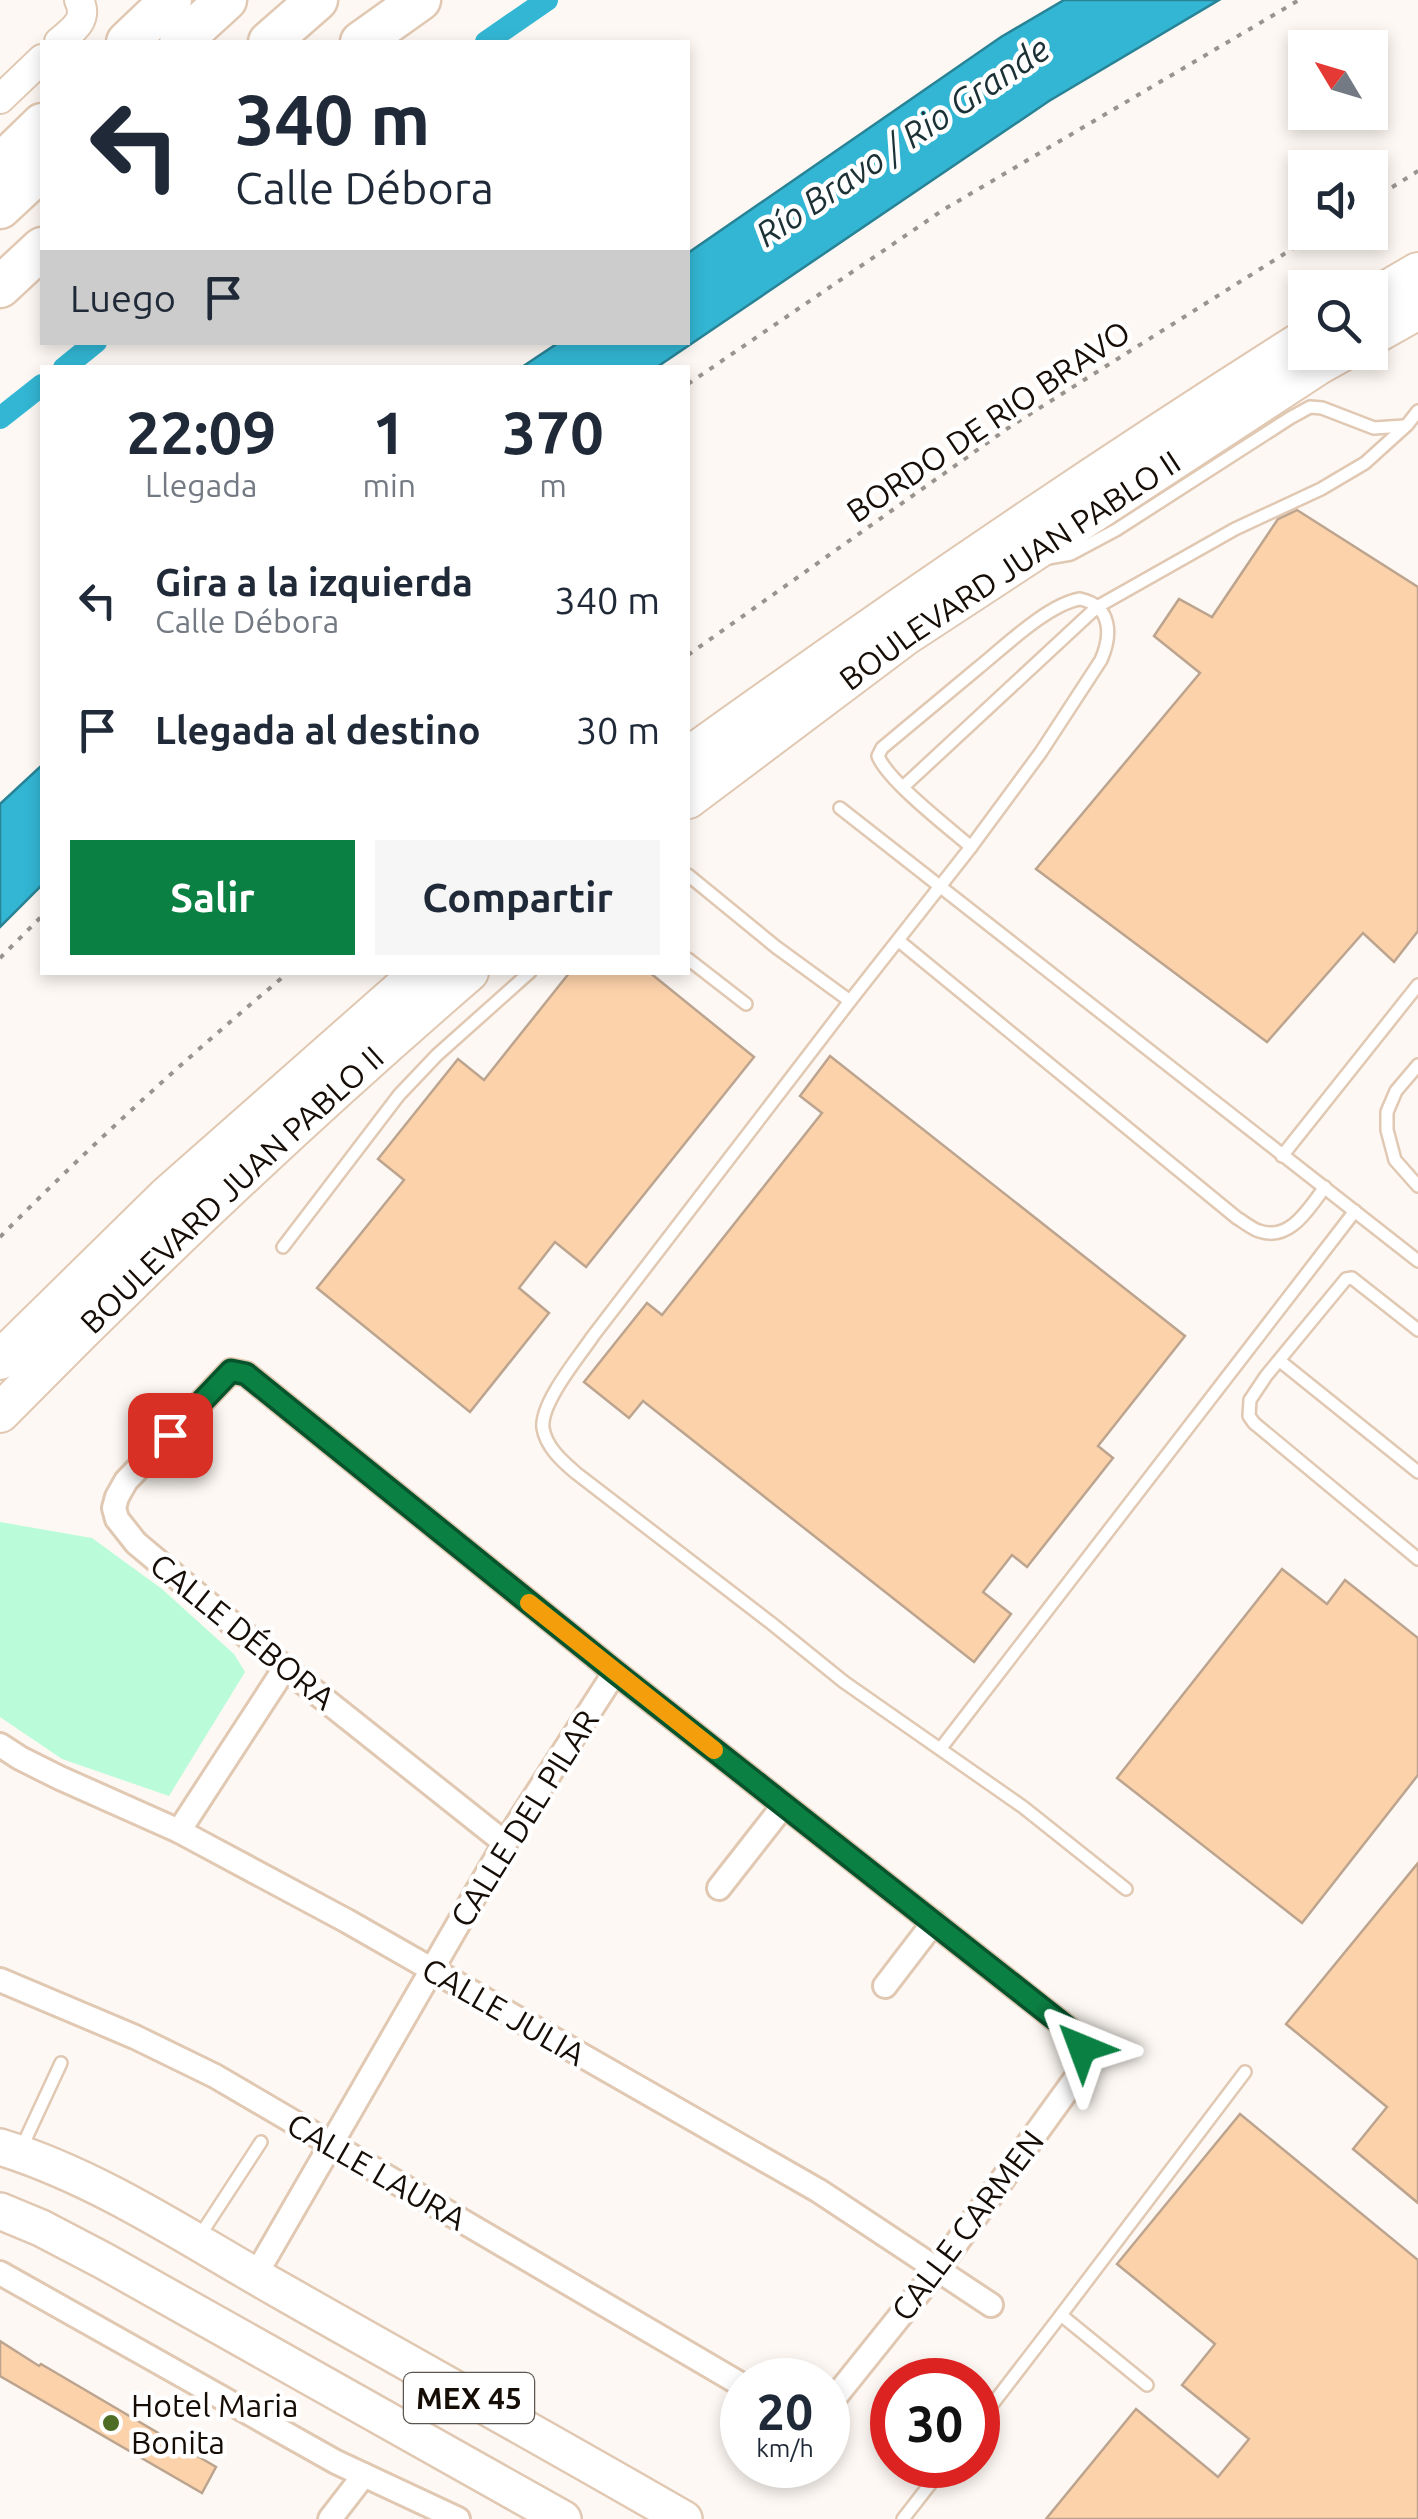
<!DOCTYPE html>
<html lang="es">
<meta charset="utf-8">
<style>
body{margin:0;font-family:Ubuntu,sans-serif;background:#f6f6f7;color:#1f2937;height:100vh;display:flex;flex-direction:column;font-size:38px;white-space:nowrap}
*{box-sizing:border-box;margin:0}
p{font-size:32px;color:#747a83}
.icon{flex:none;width:55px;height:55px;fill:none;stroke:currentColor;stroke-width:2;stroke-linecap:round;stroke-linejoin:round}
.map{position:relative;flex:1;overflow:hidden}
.sheet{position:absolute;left:40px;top:365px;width:650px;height:610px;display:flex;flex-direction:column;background:#fff;border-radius:0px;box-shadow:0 5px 15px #0003}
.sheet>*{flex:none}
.guide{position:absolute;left:40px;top:40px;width:650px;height:305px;border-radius:0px;box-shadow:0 5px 15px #0003;background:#fff;color:#1f2937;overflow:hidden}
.needle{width:65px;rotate:308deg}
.controls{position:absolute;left:1288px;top:30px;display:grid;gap:20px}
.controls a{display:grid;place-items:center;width:100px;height:100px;border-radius:0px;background:#fff;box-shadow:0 5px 15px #0003;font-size:50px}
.speed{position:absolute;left:720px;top:2358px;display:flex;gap:20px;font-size:50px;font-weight:700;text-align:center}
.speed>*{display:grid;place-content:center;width:130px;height:130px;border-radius:50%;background:#fff;box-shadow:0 5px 15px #0003;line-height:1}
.speed small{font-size:25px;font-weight:400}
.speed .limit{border:15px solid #d22;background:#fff;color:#111}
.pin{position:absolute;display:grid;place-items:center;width:85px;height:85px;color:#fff;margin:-42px;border-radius:20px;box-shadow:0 5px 15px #0006}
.me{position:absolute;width:110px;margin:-55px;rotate:316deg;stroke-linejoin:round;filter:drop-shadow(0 0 8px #0008)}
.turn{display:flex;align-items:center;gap:35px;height:210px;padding:0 30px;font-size:45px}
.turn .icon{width:130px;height:130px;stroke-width:2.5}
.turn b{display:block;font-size:70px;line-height:85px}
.then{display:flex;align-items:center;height:95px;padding:0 30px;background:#0003;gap:20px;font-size:38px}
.eta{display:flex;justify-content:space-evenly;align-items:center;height:170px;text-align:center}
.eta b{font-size:60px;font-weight:700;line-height:70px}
.action{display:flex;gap:20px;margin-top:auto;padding:20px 30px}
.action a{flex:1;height:115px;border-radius:0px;background:#0b8043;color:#fff;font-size:40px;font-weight:700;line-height:115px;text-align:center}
.action a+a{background:#f6f6f7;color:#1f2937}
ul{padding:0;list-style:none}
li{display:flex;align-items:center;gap:30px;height:130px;padding:0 30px}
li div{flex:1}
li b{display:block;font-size:38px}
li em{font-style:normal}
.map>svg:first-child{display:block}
</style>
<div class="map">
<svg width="1418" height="2519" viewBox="0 0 1418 2519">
<rect width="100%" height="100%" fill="#fdf8f3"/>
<path fill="#bafcd9" d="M 0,1522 L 92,1538 L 162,1589 L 234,1654 L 245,1672 L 169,1796 L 62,1759 L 0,1717 Z"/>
<g fill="#32b6d3" stroke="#298396" stroke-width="2.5">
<path d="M 1064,0 L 1219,0 L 1049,101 L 657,367 L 522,367 L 558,343 L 688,342 L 688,253 L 1001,37 Z"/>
<path d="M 42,765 L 42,885 L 0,927 L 0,804 Z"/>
</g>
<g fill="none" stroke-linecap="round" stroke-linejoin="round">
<g stroke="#32b6d3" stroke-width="22">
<path d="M 486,42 L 547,0"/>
<path d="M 64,368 L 96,342"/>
<path d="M 0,418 L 42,385"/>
</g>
</g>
<g fill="#fcd2ab" stroke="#bca48f" stroke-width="2.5">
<path d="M 1297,510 L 1418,587 L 1418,931 L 1394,962 L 1363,933 L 1267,1042 L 1036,869 L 1200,673 L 1154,636 L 1179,599 L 1212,617 L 1278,519 Z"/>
<path d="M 570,972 L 649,972 L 754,1057 L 586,1267 L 555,1242 L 519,1288 L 549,1313 L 470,1412 L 317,1288 L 404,1180 L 378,1159 L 458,1059 L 484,1080 Z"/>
<path d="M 830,1056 L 1185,1336 L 1098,1446 L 1113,1458 L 1027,1567 L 1012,1555 L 983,1592 L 1011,1614 L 974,1662 L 643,1401 L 629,1418 L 584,1382 L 647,1303 L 662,1315 L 822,1113 L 800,1096 Z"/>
<path d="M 1282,1569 L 1327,1604 L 1345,1580 L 1418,1638 L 1418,1775 L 1302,1923 L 1117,1778 Z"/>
<path d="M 1418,1863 L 1418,2203 L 1353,2149 L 1387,2107 L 1286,2024 Z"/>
<path d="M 1240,2114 L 1418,2260 L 1418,2519 L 1046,2519 L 1136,2409 L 1218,2477 L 1249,2439 L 1182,2385 L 1215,2344 L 1117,2264 Z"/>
<path d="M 0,2341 L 39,2366 L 41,2364 L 216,2467 L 202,2493 L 0,2376 Z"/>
</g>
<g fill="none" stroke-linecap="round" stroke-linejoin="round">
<defs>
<g id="service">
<path d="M 1048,558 L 1071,554 L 1116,530 L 1290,418 L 1310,407 L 1322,408 L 1374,428 L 1404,426"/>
<path d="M 1080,599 C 1112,606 1112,635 1101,660 L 1041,752 L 971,847 C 949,828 888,781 878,756 L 882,748 C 914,721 946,695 978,668 C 1003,648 1048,604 1080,599 Z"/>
<path d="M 903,787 L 1097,607 L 1235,529 L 1321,489 L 1365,463 L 1407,425 L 1418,411"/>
<path d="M 840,808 L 1418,1261"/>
<path d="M 971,847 L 850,1001 L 593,1336 C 579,1357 540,1403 543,1428 C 546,1447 562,1461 576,1473 L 771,1623 L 844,1682 L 1023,1807 L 1126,1889"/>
<path d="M 688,875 L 776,947 L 850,1001"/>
<path d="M 899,941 L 1237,1218 C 1244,1222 1252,1229 1259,1231 C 1290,1242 1309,1208 1325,1187"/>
<path d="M 688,959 L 746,1004"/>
<path d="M 1418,1065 L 1396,1091 L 1387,1112 L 1387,1130 L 1395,1160 L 1418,1186"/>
<path d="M 1282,1156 L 1418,985"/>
<path d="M 283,1247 L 399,1095 L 437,1055 L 530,972"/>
<path d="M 1418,1330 L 1352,1278 L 1346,1279 L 1266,1376 L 1250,1400 L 1249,1416 L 1254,1423 L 1418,1559"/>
<path d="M 1280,1361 L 1418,1472"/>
<path d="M 941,1748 L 1355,1211"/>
<path d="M 21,2149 L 61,2063"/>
<path d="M 199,2237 L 261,2142"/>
<path d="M 1061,2315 L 1245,2072"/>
<path d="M 978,2423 L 1061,2315 L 1147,2385"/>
<path d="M 903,2519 L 945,2465"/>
</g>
<g id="minor">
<path d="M 0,1745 L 20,1758 L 60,1778 L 179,1831 L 347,1921 L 819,2191 L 991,2305"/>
<path d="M 179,1831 L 285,1668"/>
<path d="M 505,1843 L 285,1668 L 136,1543 L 117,1519 L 114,1508 L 117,1497 L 126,1481 L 231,1371 L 246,1374 L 615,1672 L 1076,2035 C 1085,2050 1083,2062 1076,2078 L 937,2270 L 828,2406"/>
<path d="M 719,1888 L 784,1805"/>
<path d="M 0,1980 L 135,2037 L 215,2076 L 742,2385"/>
<path d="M 885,1986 L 934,1922"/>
<path d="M 0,2273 L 336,2462 L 458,2519"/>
<path d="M 255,2276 L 505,1843 L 615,1672"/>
<path d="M 330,2519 L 364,2475"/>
</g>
<g id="tertiary">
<path d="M 59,42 C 73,30 89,20 79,0"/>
<path d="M 0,99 L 42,59"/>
</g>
<g id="primary">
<path d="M 0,2147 C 100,2178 188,2238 278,2289 C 413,2366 549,2441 684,2519"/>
<path d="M 0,2211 L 41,2228 L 104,2261 L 563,2519"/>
</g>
<g id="trunk">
<path d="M 1370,300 L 1418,272"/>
<path d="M 1370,337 L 1418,310"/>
<path d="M 688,757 C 890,612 1095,472 1305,339"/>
<path id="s1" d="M 688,799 L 905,636 L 1317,366 L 1342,352"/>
<path d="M 0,1360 L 167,1196 L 421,972"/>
<path id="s2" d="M 0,1413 C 151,1259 306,1113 469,972"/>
</g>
<g id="motorway">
<path d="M 127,42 L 171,0"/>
<path d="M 180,42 L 226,0"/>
<path d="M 269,42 L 317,0"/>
<path d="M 361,42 L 420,0"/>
<path d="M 0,165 L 42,124"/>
<path d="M 0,208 L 42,169"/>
<path d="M 0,287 L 42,248"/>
</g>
</defs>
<use href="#service" stroke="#e1c8b2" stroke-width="16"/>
<use href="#minor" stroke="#e1c8b2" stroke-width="28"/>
<use href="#tertiary" stroke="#e1c8b2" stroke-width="32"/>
<use href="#primary" stroke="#e1c8b2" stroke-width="40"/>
<use href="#trunk" stroke="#e1c8b2" stroke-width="42"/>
<use href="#motorway" stroke="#e1c8b2" stroke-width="45"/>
<g stroke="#9a948e" stroke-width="4" stroke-dasharray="5 8" stroke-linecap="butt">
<path d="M 1370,201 L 1418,171"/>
<path d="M 688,384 L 943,210 L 1299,0"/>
<path d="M 688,655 L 1011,426 L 1319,232"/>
<path d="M 0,958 L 42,916"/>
<path d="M 0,1237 C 92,1144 188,1056 289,972"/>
</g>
<use href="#service" stroke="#fff" stroke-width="11"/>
<use href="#minor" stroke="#fff" stroke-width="22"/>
<use href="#tertiary" stroke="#fff" stroke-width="28"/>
<use href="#primary" stroke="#fff" stroke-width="35"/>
<use href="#trunk" stroke="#fff" stroke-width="38"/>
<use href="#motorway" stroke="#fff" stroke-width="40"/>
</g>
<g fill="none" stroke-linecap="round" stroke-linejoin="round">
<defs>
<path id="route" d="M 170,1435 L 231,1371 L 246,1374 L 615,1672 L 1076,2035 L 1082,2048"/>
</defs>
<use href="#route" stroke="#07532c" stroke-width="25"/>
<use href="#route" stroke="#0b8043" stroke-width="18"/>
<path stroke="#f59e0b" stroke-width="18" d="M 529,1603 L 714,1750"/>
</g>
<circle fill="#4d6d24" stroke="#fff" stroke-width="4" cx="111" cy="2423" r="10"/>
<g text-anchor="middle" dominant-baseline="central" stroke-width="9" stroke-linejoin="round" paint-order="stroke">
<rect fill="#fff" stroke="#5b5651" stroke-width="2.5" x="404" y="2373" width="130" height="50" rx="8"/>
<g font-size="30" font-weight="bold" fill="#150d06">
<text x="469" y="2398">MEX 45</text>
</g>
<g font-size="32" fill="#150d06" stroke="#fff">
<text transform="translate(988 421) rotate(-34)">BORDO DE RIO BRAVO</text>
<text stroke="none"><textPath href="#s1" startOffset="395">BOULEVARD JUAN PABLO II</textPath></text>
<text stroke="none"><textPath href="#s2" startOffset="322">BOULEVARD JUAN PABLO II</textPath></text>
<text transform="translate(243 1631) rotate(39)">CALLE DÉBORA</text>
<text transform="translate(524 1818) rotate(-58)">CALLE DEL PILAR</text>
<text transform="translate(504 2011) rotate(30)">CALLE JULIA</text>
<text transform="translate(377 2171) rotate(30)">CALLE LAURA</text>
<text transform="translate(967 2225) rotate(-53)">CALLE CARMEN</text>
</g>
<g font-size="32" fill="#150d06" stroke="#fff" text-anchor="start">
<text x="131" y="2405">Hotel Maria<tspan x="131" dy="37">Bonita</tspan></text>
</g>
<g font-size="35" font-style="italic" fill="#1b3136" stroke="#fff">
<text transform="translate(902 141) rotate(-34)">Río Bravo / Rio Grande</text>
</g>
</g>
</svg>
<div class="controls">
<a><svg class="needle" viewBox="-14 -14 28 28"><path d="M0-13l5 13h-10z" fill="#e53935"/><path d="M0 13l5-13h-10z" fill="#747a83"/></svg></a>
<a><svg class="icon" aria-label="sound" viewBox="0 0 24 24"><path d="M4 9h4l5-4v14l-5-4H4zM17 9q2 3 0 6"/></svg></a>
<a><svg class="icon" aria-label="search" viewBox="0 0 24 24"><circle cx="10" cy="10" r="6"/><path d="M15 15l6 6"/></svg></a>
</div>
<div class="speed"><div>20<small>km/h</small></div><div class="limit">30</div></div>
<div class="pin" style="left:170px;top:1435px;background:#d93025"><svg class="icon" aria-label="arrive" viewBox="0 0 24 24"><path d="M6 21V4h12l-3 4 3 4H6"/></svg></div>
<svg class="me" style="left:1082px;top:2048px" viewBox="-20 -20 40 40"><path d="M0-17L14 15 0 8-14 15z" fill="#0b8043" stroke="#fff" stroke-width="4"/></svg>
<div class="guide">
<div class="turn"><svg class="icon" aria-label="left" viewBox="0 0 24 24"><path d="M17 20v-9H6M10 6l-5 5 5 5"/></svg><div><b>340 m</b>Calle Débora</div></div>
<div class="then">Luego<svg class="icon" aria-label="arrive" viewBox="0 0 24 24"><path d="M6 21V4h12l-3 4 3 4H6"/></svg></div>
</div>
<section class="sheet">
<div class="eta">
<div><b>22:09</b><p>Llegada</p></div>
<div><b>1</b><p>min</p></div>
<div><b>370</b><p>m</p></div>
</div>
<ul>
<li><svg class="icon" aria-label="left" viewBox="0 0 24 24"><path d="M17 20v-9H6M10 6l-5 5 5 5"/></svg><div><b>Gira a la izquierda</b><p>Calle Débora</p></div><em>340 m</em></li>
<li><svg class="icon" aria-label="arrive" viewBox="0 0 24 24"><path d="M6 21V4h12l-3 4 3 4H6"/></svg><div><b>Llegada al destino</b></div><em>30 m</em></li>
</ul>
<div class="action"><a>Salir</a><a>Compartir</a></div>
</section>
</div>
